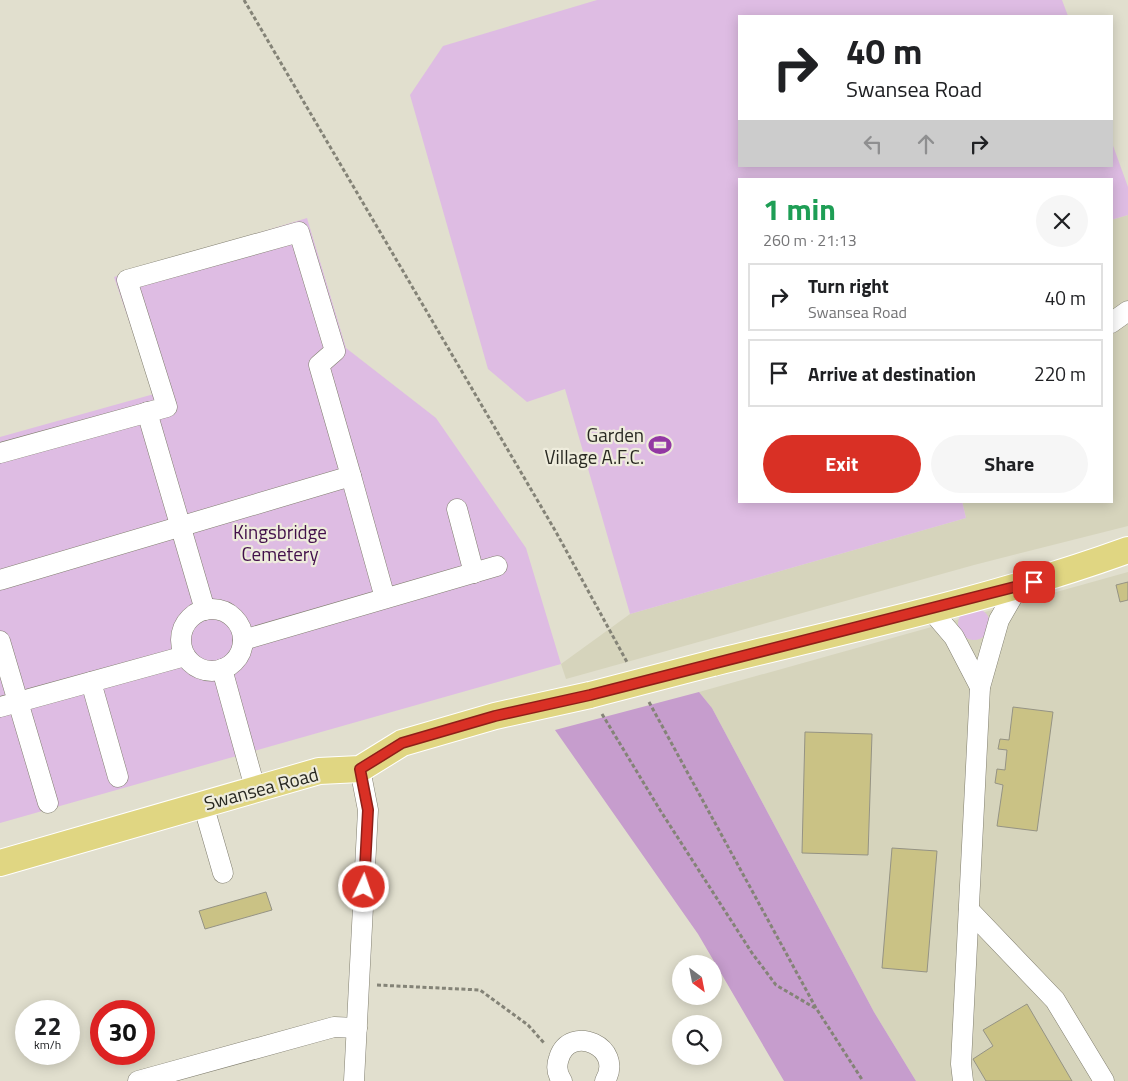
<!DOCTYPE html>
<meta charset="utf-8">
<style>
body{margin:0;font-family:"Titillium Web",sans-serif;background:#f6f6f6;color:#202124;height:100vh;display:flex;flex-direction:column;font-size:19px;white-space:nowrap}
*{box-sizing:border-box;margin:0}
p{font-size:16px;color:#757577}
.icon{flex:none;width:28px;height:28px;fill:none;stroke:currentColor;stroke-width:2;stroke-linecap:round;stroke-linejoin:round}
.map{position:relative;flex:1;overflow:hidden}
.details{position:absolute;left:738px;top:178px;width:375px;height:325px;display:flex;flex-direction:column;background:#fff;border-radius:0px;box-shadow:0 2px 12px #0003}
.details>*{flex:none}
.top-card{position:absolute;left:738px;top:15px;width:375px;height:152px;border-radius:0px;box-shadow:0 2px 12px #0003;background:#fff;color:#202124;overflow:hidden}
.needle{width:32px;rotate:148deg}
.fabs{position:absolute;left:672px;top:955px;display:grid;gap:10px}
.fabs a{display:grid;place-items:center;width:50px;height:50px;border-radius:50%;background:#fff;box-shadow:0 2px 12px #0003;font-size:25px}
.speed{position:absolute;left:15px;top:1000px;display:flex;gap:10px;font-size:25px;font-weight:700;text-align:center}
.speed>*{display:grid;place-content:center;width:65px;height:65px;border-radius:50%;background:#fff;box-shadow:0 2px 12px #0003;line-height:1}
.speed small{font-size:12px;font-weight:400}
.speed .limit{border:8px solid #d22;background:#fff;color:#111}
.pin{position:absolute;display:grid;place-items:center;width:42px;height:42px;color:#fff;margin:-21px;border-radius:10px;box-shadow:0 2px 8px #0006}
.me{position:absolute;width:55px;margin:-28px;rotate:3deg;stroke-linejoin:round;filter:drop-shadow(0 0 4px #0008)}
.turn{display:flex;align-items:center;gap:18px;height:105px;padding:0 25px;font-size:22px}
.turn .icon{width:65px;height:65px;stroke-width:2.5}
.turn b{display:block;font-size:35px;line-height:42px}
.lanes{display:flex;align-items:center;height:48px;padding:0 25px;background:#0003;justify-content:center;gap:25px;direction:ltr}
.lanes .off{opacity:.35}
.round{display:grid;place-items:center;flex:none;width:52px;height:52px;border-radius:26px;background:#f6f6f6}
.head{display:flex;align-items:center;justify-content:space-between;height:85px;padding:0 25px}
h1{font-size:30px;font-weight:700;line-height:38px;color:#1e9e55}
.cta{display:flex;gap:10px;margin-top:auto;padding:10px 25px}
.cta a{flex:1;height:58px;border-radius:30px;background:#d93025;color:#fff;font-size:20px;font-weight:700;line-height:58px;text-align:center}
.cta a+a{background:#f6f6f6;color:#202124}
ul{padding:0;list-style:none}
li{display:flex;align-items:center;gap:15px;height:68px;margin:0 10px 8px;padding:0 15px;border:2px solid #e0e0e0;border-radius:0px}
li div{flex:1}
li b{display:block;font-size:19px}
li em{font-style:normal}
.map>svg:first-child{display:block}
</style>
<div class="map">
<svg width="1128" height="1081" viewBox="0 0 1128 1081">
<rect width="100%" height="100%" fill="#e1dfce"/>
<g fill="#d6d4bc">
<path d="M 1128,215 L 1128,526 L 974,565 L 566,679 L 561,664 L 630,614 L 966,518 L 962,501 L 1111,501 L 1111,220 Z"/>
<path d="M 1128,572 L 1128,1081 L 916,1081 L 874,1012 L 712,708 L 699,692 Z"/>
</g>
<g fill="#debce3">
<path d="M 597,0 L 1062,0 L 1068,16 L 739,16 L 739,166 L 1111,166 L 1111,140 L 1128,187 L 1128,215 L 1111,220 L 1111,179 L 739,179 L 739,501 L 962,501 L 966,518 L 630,614 L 565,389 L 527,402 L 488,369 L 410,95 L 443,46 Z"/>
<path d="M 307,218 L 346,348 L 436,418 L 526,548 L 561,664 L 0,823 L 0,437 L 154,394 L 114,277 Z"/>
<circle cx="974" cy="624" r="16"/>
</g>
<path fill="#c69dcd" d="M 699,692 L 712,708 L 874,1012 L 916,1081 L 784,1081 L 698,934 L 555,730 Z"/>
<g fill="#cac285" stroke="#959384">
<path d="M 1128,582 L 1128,600 L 1120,602 L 1116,585 Z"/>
<path d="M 1013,707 L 1053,712 L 1037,831 L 997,826 L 1003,785 L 995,783 L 997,769 L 1005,770 L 1007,750 L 998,749 L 1000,739 L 1009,740 Z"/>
<path d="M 805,732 L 872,734 L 868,855 L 802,853 Z"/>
<path d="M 892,848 L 937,851 L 927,972 L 882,968 Z"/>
<path d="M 266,892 L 272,910 L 205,929 L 199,911 Z"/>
<path d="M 1027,1004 L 1072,1081 L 986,1081 L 973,1059 L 993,1046 L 983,1030 Z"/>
</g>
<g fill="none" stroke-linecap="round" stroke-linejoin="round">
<defs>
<g id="minor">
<path d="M 1111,323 L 1128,311"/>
<path d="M 147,412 L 205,610"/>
<path d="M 0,453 L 167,407 L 127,280 L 299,232 L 335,351 L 319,365 L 351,476"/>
<path d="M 457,509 L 474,573"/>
<path d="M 0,580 L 351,476 L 385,598"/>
<circle cx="212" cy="640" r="31"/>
<path d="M 931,610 L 954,637 L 980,687"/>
<path d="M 243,640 L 497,566"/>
<path d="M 0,641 L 48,803"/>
<path d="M 222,669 L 255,788"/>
<path d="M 91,682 L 118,777"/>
<path d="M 0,707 L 185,656"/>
<path d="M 203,804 L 223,873"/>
<path d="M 969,910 L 1055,1000 L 1104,1081"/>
<path d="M 138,1081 L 334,1027 L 357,1028"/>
<path d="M 354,1081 L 368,810 L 360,769"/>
<path d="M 562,1081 C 557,1074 556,1066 559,1058 C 570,1023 625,1047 605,1081"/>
<path d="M 963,1081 L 961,1064 L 980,687 L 999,620 L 1018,587"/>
</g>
<g id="major">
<path d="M 713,663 C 852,629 993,599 1128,550"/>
<path d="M 0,863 L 319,771 L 360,769 L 402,743 L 495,716 L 590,695"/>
</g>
</defs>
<use href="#minor" stroke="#807e6f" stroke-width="21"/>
<use href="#major" stroke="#fff" stroke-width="28"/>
<g stroke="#848377" stroke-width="3" stroke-dasharray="4 2.5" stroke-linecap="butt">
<path d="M 244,0 L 556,532 L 627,662"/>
<path d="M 649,702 L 816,1008 L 863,1081"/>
<path d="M 602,714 L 660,810 L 752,953 L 776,985 L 815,1008"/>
<path d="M 377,985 L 480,990 L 528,1025 L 544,1043"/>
</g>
<use href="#minor" stroke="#fff" stroke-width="20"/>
<use href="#major" stroke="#e0d682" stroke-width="26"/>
<defs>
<path id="major-bridge" d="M 590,695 L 713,663"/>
</defs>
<use href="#major-bridge" stroke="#fff" stroke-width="28" stroke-linecap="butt"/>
<use href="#major-bridge" stroke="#e0d682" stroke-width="26"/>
</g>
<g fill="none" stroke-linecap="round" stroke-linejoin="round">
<defs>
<path id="route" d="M 364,887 L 368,810 L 360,769 L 402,743 L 495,716 L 590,695 L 1034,582"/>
</defs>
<use href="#route" stroke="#8d1f18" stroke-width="12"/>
<use href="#route" stroke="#d93025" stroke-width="9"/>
</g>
<defs>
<symbol id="stadium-bare" viewBox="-9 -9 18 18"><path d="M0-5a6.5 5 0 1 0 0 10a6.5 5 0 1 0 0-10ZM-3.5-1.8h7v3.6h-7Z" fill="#9338a3" stroke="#eeecdc" stroke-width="2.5" paint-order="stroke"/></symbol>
</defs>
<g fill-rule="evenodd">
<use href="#stadium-bare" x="644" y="429" width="32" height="32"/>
</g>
<g text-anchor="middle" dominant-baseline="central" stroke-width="4.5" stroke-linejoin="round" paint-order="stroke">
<g font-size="19" fill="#292922" stroke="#eeecdc" text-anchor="end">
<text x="644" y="434">Garden<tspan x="644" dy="22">Village A.F.C.</tspan></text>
</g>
<g font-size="19" fill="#42104a" stroke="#eeecdc">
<text x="280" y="531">Kingsbridge<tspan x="280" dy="22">Cemetery</tspan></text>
</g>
<g font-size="19" fill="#292922" stroke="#eeecdc">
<text transform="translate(261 788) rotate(-15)">Swansea Road</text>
</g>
</g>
</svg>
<div class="fabs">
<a><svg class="needle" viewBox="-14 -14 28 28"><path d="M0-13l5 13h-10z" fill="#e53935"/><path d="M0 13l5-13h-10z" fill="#757577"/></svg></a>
<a><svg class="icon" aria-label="search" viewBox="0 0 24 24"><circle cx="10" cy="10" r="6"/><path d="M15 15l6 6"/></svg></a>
</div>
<div class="speed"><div>22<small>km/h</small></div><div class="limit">30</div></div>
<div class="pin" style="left:1034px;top:582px;background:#d93025"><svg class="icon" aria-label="arrive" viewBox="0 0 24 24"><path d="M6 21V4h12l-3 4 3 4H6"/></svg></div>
<svg class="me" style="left:364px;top:887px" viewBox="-20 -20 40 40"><circle r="17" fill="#d93025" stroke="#fff" stroke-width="3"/><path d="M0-11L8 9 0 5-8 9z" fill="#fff"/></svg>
<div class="top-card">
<div class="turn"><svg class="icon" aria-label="right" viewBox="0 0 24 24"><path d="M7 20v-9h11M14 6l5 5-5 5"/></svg><div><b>40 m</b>Swansea Road</div></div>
<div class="lanes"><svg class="icon off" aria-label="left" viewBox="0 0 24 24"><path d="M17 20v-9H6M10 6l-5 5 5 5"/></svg><svg class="icon off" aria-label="ahead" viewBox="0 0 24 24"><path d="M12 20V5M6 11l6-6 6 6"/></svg><svg class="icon" aria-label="right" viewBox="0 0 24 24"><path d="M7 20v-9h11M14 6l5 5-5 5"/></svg></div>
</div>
<section class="details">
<div class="head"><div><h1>1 min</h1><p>260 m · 21:13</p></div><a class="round"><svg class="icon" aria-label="close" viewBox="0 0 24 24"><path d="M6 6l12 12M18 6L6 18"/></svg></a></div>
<ul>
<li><svg class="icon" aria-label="right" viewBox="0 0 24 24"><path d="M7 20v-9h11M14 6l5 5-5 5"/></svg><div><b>Turn right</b><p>Swansea Road</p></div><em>40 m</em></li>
<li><svg class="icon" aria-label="arrive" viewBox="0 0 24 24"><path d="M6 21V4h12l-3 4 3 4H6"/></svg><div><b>Arrive at destination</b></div><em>220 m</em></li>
</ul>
<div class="cta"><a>Exit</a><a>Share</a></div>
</section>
</div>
